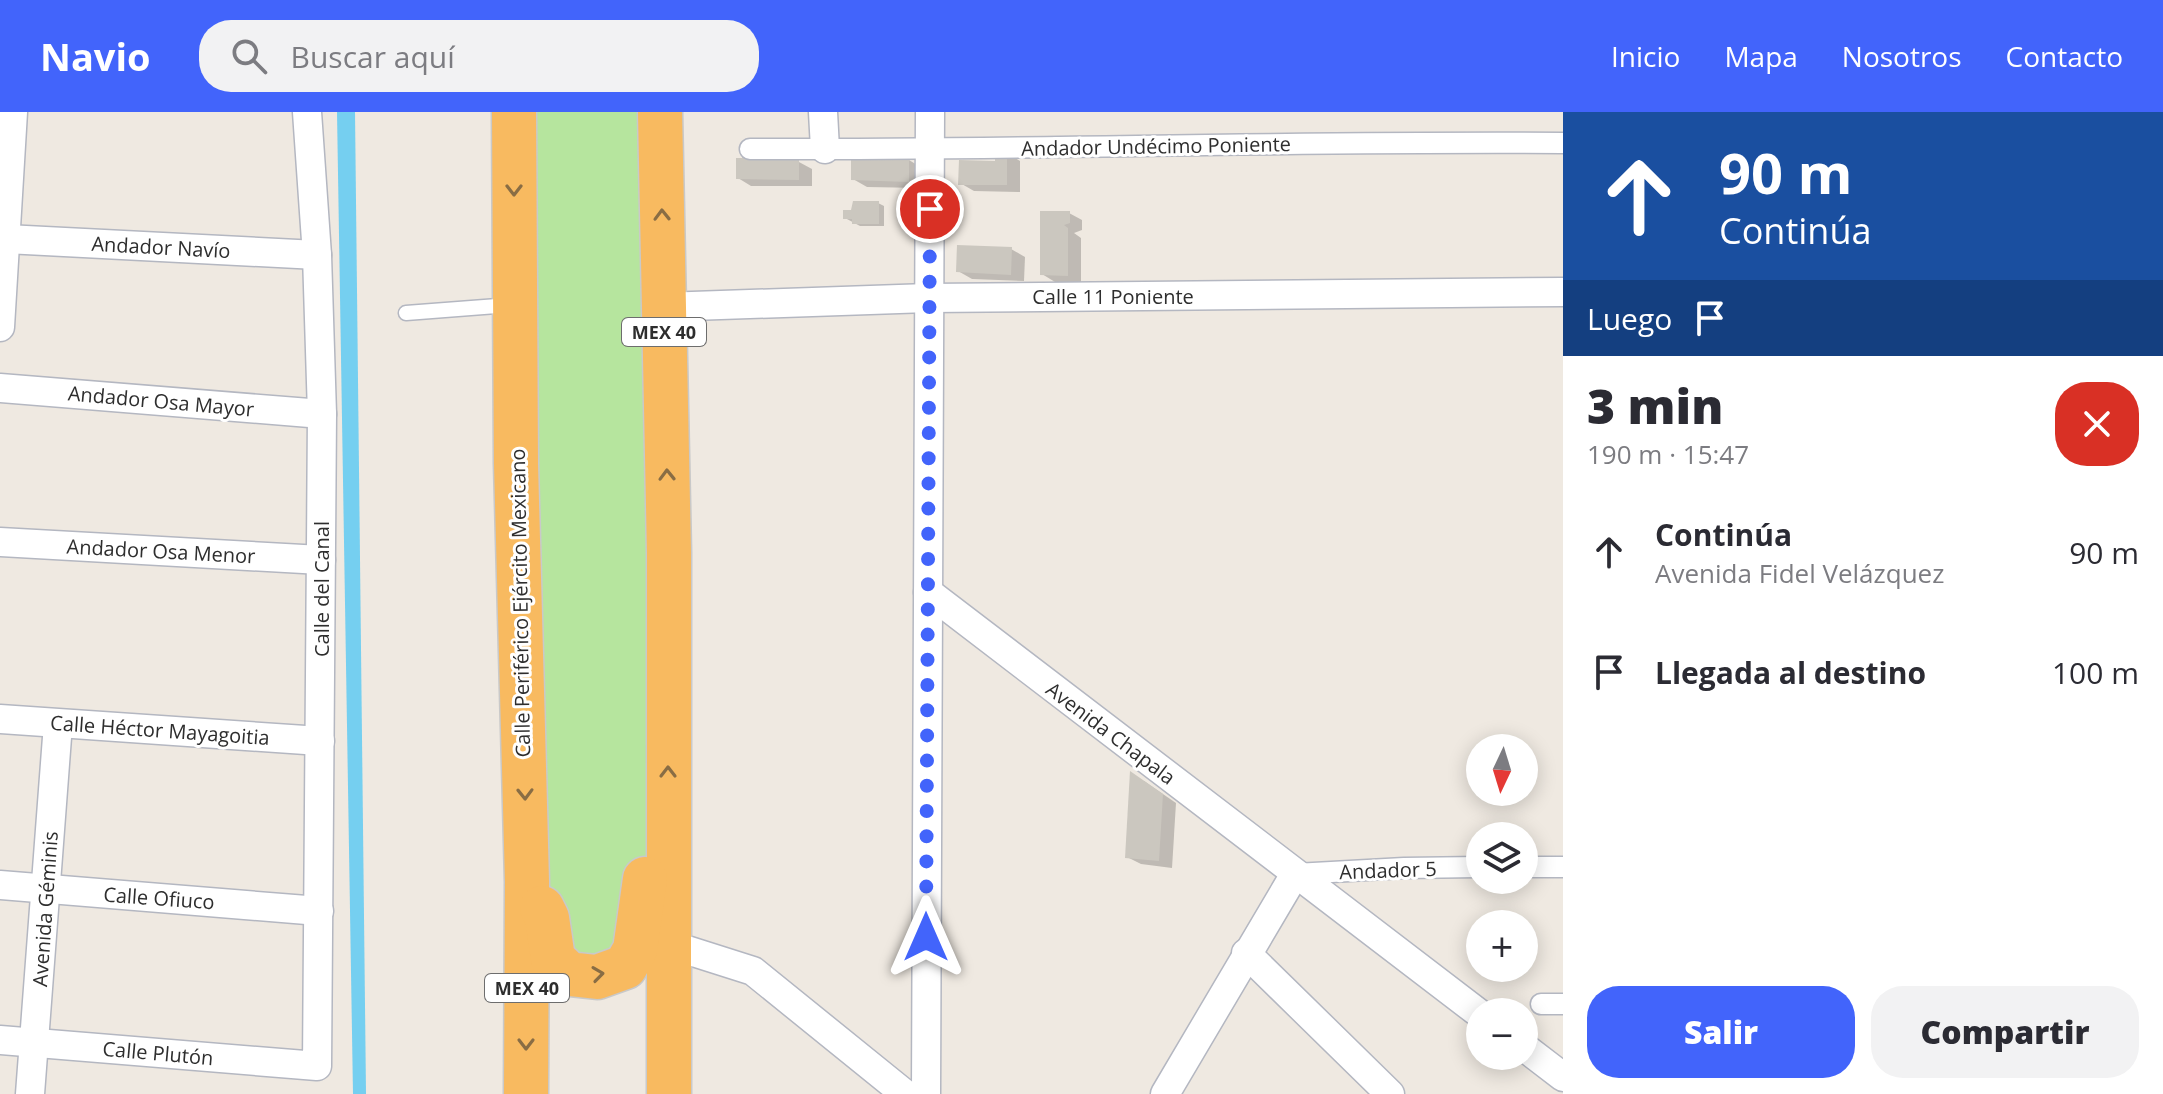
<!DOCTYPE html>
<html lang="es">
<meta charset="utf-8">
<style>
body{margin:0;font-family:"Open Sans",sans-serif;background:#f2f2f3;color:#2b2b33;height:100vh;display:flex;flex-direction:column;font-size:30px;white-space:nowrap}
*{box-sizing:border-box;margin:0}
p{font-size:26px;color:#7c7c81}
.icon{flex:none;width:44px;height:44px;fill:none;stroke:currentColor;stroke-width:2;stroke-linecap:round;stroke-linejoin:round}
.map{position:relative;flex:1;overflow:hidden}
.drawer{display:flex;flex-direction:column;background:#fff;width:600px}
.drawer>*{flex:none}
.top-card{background:#1a4fa0;color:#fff;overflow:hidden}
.needle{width:52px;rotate:184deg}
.fabs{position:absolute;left:1466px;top:622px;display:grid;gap:16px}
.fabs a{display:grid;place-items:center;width:72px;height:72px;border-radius:50%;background:#fff;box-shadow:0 4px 20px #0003;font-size:40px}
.pin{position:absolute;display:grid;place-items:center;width:68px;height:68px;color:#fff;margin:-34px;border:4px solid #fff;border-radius:50%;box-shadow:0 2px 8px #0007}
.me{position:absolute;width:88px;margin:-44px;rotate:0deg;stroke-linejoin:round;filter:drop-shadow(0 0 6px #0008)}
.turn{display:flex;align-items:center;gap:28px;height:168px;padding:0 24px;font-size:36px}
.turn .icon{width:104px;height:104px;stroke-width:2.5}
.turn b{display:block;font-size:56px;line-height:68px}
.then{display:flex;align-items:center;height:76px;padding:0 24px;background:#0003;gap:16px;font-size:30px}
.round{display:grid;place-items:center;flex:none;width:84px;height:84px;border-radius:32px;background:#f2f2f3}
.headline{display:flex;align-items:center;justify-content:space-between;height:136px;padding:0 24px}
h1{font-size:48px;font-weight:800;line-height:60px}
.primary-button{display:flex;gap:16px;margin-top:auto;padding:16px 24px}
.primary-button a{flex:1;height:92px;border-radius:32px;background:#4264fb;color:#fff;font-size:32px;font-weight:800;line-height:92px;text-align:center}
.primary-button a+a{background:#f2f2f3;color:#2b2b33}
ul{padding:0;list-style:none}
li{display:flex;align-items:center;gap:24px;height:120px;padding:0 24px}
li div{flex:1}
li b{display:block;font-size:30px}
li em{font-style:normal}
header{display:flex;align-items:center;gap:48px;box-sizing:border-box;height:112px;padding:0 40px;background:#4264fb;color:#fff}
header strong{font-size:38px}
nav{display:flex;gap:44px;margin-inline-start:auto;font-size:28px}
.search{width:560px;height:72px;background:#f2f2f3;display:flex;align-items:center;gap:20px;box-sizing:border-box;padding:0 28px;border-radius:32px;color:#7c7c81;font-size:30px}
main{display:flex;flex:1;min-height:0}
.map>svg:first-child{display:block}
</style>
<header>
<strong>Navio</strong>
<div class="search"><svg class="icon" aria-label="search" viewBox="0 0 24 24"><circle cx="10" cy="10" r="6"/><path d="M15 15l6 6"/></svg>Buscar aquí</div>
<nav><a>Inicio</a><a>Mapa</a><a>Nosotros</a><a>Contacto</a></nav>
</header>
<main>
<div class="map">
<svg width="1563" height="982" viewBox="0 0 1563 982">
<rect width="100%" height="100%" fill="#efe9e1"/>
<path fill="#b6e59e" d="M 520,0 L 656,0 L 662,733 L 616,846 L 576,848 L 534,767 Z"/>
<path fill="#75cff0" d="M 337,0 L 355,0 L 366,982 L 353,982 Z"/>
<g fill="#0003">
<path d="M 1007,41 L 1020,49 L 1020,80 L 974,79 L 960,71 L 997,51 Z"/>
<path d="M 784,42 L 812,57 L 812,74 L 751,74 L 738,66 Z"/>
<path d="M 909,48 L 922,56 L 922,76 L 867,75 L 853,67 Z"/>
<path d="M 878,91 L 884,94 L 884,114 L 860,114 L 845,106 L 853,100 Z"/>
<path d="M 1069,101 L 1082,108 L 1082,118 L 1074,121 L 1081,126 L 1081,170 L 1055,170 L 1042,162 Z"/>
<path d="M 1011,137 L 1025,145 L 1024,169 L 972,167 L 958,159 Z"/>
<path d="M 1144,669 L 1176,691 L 1172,756 L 1141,752 L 1127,745 Z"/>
</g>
<g fill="#cbc7bf">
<path d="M 995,39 L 1007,39 L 1007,73 L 958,73 L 959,48 L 995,49 Z"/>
<path d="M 742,40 L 784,40 L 784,47 L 799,47 L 799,68 L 736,67 L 736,46 L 742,46 Z"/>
<path d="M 851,45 L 909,46 L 909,70 L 851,68 Z"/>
<path d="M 853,89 L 879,89 L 879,112 L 852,112 L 852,107 L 843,107 L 843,98 L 851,98 Z"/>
<path d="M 1040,99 L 1070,99 L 1070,111 L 1064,113 L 1068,116 L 1068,164 L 1040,163 Z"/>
<path d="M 957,133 L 1012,135 L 1011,163 L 956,160 Z"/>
<path d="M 1130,659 L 1163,682 L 1159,749 L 1125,746 Z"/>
</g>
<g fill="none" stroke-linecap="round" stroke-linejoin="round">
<defs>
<path id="service" d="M 406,201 L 511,193"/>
<g id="pedestrian">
<path d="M 750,37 C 1021,38 1292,29 1563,31"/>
<path d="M 1524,755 L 1563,755"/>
<path d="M 1295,762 L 1404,756 L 1480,755"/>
<path d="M 1541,892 L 1563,892"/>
</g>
<g id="minor">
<path d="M 823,0 L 825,37"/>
<path d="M 6,127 L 317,143"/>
<path d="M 663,195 L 928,186 L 1563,180"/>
<path d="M 0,215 L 13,0"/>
<path d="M 0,276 L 322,302"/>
<path d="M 0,430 L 321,448"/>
<path d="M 928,480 L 1480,902"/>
<path d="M 0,607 L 320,629"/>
<path d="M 0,773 L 319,799"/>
<path d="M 668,832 L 753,859 L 905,982"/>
<path d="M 1246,841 L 1390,982"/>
<path d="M 0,928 L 317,954 L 322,302 L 317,143 L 307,0"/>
<path d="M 1524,935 L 1563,965"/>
<path d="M 30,982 L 58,612"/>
<path d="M 926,982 L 930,0"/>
<path d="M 1165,982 L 1295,762"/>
</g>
<g id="trunk">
<path d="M 514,0 L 516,352 L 527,770 L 526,982"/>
<path d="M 660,0 L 669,441 L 669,982"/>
<path d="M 542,796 L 547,806 L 553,847 L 569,862 L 597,865 L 625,855 L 635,838 L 645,767"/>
</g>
</defs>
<use href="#service" stroke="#b4b7c1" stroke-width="17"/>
<use href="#pedestrian" stroke="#b4b7c1" stroke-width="23"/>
<use href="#minor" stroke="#b4b7c1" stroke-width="31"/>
<use href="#trunk" stroke="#c9c9c9" stroke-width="47"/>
<use href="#service" stroke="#fff" stroke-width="14"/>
<use href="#pedestrian" stroke="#fff" stroke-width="20"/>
<use href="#minor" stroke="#fff" stroke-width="28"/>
<use href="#trunk" stroke="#f8ba60" stroke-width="44"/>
</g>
<defs><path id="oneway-chevron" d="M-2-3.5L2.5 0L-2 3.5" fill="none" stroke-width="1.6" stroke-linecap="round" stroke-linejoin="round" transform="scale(2)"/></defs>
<g stroke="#896d44">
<use href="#oneway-chevron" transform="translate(514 78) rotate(90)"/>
<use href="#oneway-chevron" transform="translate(662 103) rotate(-91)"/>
<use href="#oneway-chevron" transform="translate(667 363) rotate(-91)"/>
<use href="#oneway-chevron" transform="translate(668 660) rotate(-90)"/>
<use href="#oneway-chevron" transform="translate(525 682) rotate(89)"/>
<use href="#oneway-chevron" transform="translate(598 862) rotate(-8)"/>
<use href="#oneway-chevron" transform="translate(526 932) rotate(90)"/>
</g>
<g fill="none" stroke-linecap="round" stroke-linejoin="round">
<path stroke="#4264fb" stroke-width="14" stroke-dasharray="0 25.2" d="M 926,825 L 930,97"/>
</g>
<g text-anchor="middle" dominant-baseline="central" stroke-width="6" stroke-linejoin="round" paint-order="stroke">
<g fill="#fff" stroke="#6d6d6d" stroke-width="2">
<rect x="622" y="206" width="84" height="28" rx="6"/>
<rect x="485" y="862" width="84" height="28" rx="6"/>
</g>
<g font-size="18" font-weight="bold" fill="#2e2e2e">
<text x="664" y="220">MEX 40</text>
<text x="527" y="876">MEX 40</text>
</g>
<g font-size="20" fill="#2e2e2e" stroke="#fff">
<text transform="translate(1156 34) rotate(-1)">Andador Undécimo Poniente</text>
<text transform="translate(161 135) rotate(3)">Andador Navío</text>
<text x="1113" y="184">Calle 11 Poniente</text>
<text transform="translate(161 289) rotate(5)">Andador Osa Mayor</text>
<text transform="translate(161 439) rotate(3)">Andador Osa Menor</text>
<text transform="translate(321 477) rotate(-90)">Calle del Canal</text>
<text transform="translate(520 491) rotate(-91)">Calle Periférico Ejército Mexicano</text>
<text transform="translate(160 618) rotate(4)">Calle Héctor Mayagoitia</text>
<text transform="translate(1111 621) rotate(37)">Avenida Chapala</text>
<text transform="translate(1388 758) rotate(-2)">Andador 5</text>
<text transform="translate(159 786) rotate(4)">Calle Ofiuco</text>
<text transform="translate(45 797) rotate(-86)">Avenida Géminis</text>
<text transform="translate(158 941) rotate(5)">Calle Plutón</text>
</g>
</g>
</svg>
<div class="fabs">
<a><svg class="needle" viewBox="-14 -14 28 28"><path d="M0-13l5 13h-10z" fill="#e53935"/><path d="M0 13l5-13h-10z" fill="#7c7c81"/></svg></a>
<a><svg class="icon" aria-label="layers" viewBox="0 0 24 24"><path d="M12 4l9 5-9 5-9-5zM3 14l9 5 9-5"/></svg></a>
<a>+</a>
<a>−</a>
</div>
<div class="pin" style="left:930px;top:97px;background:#d93025"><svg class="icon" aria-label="arrive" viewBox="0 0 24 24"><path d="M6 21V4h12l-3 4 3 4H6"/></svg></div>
<svg class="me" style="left:926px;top:825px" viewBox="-20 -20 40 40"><path d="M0-17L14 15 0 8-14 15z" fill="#4264fb" stroke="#fff" stroke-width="4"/></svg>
</div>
<section class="drawer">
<div class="top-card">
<div class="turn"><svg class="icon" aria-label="ahead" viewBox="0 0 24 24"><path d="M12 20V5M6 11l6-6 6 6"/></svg><div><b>90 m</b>Continúa</div></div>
<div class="then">Luego<svg class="icon" aria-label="arrive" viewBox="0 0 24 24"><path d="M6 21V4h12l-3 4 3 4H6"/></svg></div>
</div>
<div class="headline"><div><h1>3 min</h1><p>190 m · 15:47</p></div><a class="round" style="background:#d93025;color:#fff"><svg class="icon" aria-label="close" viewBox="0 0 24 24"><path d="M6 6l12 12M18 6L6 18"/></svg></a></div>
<ul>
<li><svg class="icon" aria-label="ahead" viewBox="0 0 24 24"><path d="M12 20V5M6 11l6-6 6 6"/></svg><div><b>Continúa</b><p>Avenida Fidel Velázquez</p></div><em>90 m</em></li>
<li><svg class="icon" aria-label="arrive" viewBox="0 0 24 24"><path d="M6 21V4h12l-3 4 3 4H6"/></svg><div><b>Llegada al destino</b></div><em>100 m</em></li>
</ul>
<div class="primary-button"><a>Salir</a><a>Compartir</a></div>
</section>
</main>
